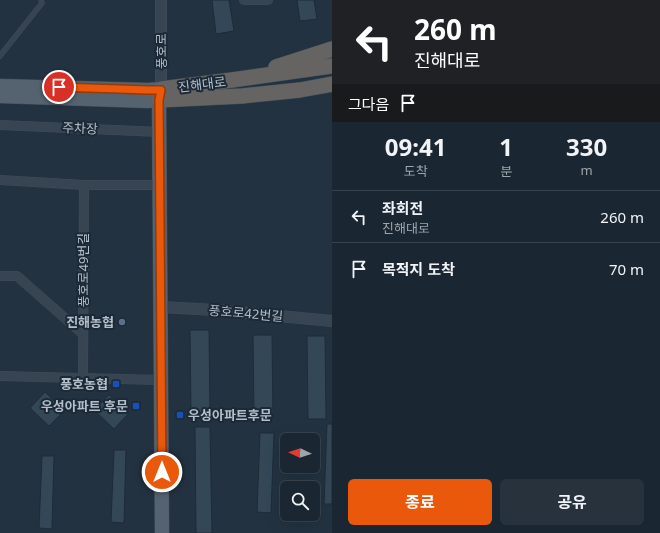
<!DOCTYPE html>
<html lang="ko">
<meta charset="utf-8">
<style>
body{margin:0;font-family:"Noto Sans","Noto Sans KR",sans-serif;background:#27323d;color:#f1f3f6;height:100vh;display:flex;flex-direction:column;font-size:15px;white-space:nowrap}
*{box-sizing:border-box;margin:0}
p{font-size:13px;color:#9fa5ab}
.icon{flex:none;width:22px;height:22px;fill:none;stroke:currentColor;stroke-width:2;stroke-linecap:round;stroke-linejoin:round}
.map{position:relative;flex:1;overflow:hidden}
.side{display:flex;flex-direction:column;background:#1a2631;width:328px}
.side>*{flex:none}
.guide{background:#202124;color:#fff;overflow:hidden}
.needle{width:26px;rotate:274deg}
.controls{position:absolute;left:280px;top:433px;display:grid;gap:8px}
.controls a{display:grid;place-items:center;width:40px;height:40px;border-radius:6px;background:#1a2631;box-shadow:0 4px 16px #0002,0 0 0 1px #38434d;font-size:20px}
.pin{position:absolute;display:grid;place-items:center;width:34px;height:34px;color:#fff;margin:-17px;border:2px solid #fff;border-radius:50%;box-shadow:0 1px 4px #0007}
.me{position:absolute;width:44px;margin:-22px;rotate:0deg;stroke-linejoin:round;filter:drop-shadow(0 0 3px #0008)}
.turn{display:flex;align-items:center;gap:14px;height:84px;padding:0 16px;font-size:18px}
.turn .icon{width:52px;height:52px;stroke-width:2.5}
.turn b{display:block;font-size:28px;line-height:34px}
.then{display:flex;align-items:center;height:38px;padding:0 16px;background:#0003;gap:8px;font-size:15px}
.eta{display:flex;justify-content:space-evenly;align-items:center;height:68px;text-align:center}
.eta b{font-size:24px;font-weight:700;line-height:28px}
.action{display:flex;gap:8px;margin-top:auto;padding:8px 16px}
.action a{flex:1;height:46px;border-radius:6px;background:#ea580c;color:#fff;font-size:16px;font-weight:700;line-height:46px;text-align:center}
.action a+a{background:#27323d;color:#f1f3f6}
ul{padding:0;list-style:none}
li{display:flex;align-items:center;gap:12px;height:52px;padding:0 16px;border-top:1px solid #38434d}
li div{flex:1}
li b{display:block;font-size:15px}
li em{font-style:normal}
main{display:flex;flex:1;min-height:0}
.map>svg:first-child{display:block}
</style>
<main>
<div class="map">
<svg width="332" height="533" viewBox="0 0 332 533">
<rect width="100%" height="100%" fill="#233241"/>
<g fill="#344757" stroke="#1e2b38">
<path d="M 212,0 L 229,0 L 234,31 L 216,34 Z"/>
<path d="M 297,0 L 314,0 L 317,19 L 300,21 Z"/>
<path d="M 190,330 L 209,330 L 210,413 L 191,413 Z"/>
<path d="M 253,335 L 272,335 L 273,418 L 254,418 Z"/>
<path d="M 307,336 L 325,336 L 326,419 L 308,419 Z"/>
<path d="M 45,392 L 64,411 L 49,426 L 30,408 Z"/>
<path d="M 109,395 L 129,413 L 114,429 L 94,410 Z"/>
<path d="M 327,424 L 332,424 L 332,504 L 324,504 Z"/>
<path d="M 195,427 L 210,427 L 212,533 L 196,533 Z"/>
<path d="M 260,433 L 274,433 L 271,513 L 257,512 Z"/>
<path d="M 114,450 L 126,450 L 124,523 L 111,522 Z"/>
<path d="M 42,456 L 54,456 L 52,529 L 39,528 Z"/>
</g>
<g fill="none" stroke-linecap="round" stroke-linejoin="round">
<defs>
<path id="service" d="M 0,56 L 42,3 L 41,0"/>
<g id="minor">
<path d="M 244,0 L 268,0"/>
<path d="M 0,125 L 160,132"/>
<path d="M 0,180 L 84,185 L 160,185"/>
<path d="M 0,276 L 17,276 L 83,334"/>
<path d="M 0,376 L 161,380"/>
<path d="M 83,379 L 84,185"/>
</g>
<g id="tertiary">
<path d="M 161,89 L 161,0"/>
<path d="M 161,307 L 216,310 L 332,321"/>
</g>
<g id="primary">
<path d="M 0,86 L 148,90 L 161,89 L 159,100 L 162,533"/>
<path d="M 0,96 L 148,101 L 159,100"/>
</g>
<g id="trunk">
<path d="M 276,67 L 332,49"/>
<path d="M 161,89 L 232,80 L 332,66"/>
<path d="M 159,100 L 242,96 L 300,90 L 332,84"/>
</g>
</defs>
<use href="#service" stroke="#404d5a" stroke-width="5.5"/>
<use href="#minor" stroke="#404d5a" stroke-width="10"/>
<use href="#tertiary" stroke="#404d5a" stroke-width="12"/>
<use href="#primary" stroke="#404d5a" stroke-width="15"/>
<use href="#trunk" stroke="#424f5b" stroke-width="16"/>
<use href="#service" stroke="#374451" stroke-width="4.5"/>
<use href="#minor" stroke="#374451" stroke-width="9"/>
<use href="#tertiary" stroke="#374451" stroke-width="11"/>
<use href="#primary" stroke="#556371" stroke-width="14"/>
<use href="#trunk" stroke="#666462" stroke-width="15"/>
</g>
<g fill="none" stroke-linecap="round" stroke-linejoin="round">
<defs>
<path id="route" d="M 59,87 L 148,90 L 161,90 L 159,100 L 162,472"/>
</defs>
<use href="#route" stroke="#983908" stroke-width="10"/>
<use href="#route" stroke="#ea580c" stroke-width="7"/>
</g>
<circle fill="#5c6f8a" stroke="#1c2936" stroke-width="1.5" cx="122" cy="322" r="4"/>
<g fill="#1a4fb4" stroke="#1c2936" stroke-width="1.5">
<rect x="112" y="380" width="8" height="8" rx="2"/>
<rect x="132" y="402" width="8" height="8" rx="2"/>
<rect x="176" y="411" width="8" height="8" rx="2"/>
</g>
<g text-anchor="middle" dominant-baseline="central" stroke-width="4" stroke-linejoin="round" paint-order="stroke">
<g font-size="13" fill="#b3bfcb" stroke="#1c2936">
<text transform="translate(161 51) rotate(-90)">풍호로</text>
<text transform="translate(202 84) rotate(-7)">진해대로</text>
<text transform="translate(80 128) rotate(2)">주차장</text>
<text transform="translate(83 270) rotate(-90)">풍호로49번길</text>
<text transform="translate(246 313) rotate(5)">풍호로42번길</text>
</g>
<g font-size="13" font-weight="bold" fill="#b3bfcb" stroke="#1c2936" text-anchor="end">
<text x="114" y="322">진해농협</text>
<text x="108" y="384">풍호농협</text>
<text x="128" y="406">우성아파트 후문</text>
<text x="188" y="415" text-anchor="start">우성아파트후문</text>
</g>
</g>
</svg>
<div class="controls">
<a><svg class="needle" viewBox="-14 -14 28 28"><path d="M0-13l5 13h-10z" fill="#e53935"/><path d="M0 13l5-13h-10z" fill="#9fa5ab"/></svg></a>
<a><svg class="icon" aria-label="search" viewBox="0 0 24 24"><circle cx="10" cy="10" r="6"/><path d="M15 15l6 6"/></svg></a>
</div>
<div class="pin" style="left:59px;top:87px;background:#d93025"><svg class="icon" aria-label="arrive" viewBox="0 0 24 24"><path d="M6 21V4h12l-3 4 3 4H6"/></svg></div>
<svg class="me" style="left:162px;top:472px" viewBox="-20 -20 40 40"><circle r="17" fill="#ea580c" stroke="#fff" stroke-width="3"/><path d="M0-11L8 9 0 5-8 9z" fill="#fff"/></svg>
</div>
<section class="side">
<div class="guide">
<div class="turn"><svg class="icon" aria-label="left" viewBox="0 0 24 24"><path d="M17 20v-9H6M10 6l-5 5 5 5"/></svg><div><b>260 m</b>진해대로</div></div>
<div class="then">그다음<svg class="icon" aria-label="arrive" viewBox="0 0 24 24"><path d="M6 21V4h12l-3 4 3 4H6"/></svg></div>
</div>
<div class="eta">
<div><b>09:41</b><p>도착</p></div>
<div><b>1</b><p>분</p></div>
<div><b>330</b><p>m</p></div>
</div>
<ul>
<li><svg class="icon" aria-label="left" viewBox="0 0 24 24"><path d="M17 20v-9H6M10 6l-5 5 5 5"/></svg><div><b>좌회전</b><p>진해대로</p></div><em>260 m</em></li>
<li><svg class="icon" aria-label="arrive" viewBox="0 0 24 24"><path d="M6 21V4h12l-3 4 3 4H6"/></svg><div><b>목적지 도착</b></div><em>70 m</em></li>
</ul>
<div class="action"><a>종료</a><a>공유</a></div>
</section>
</main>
